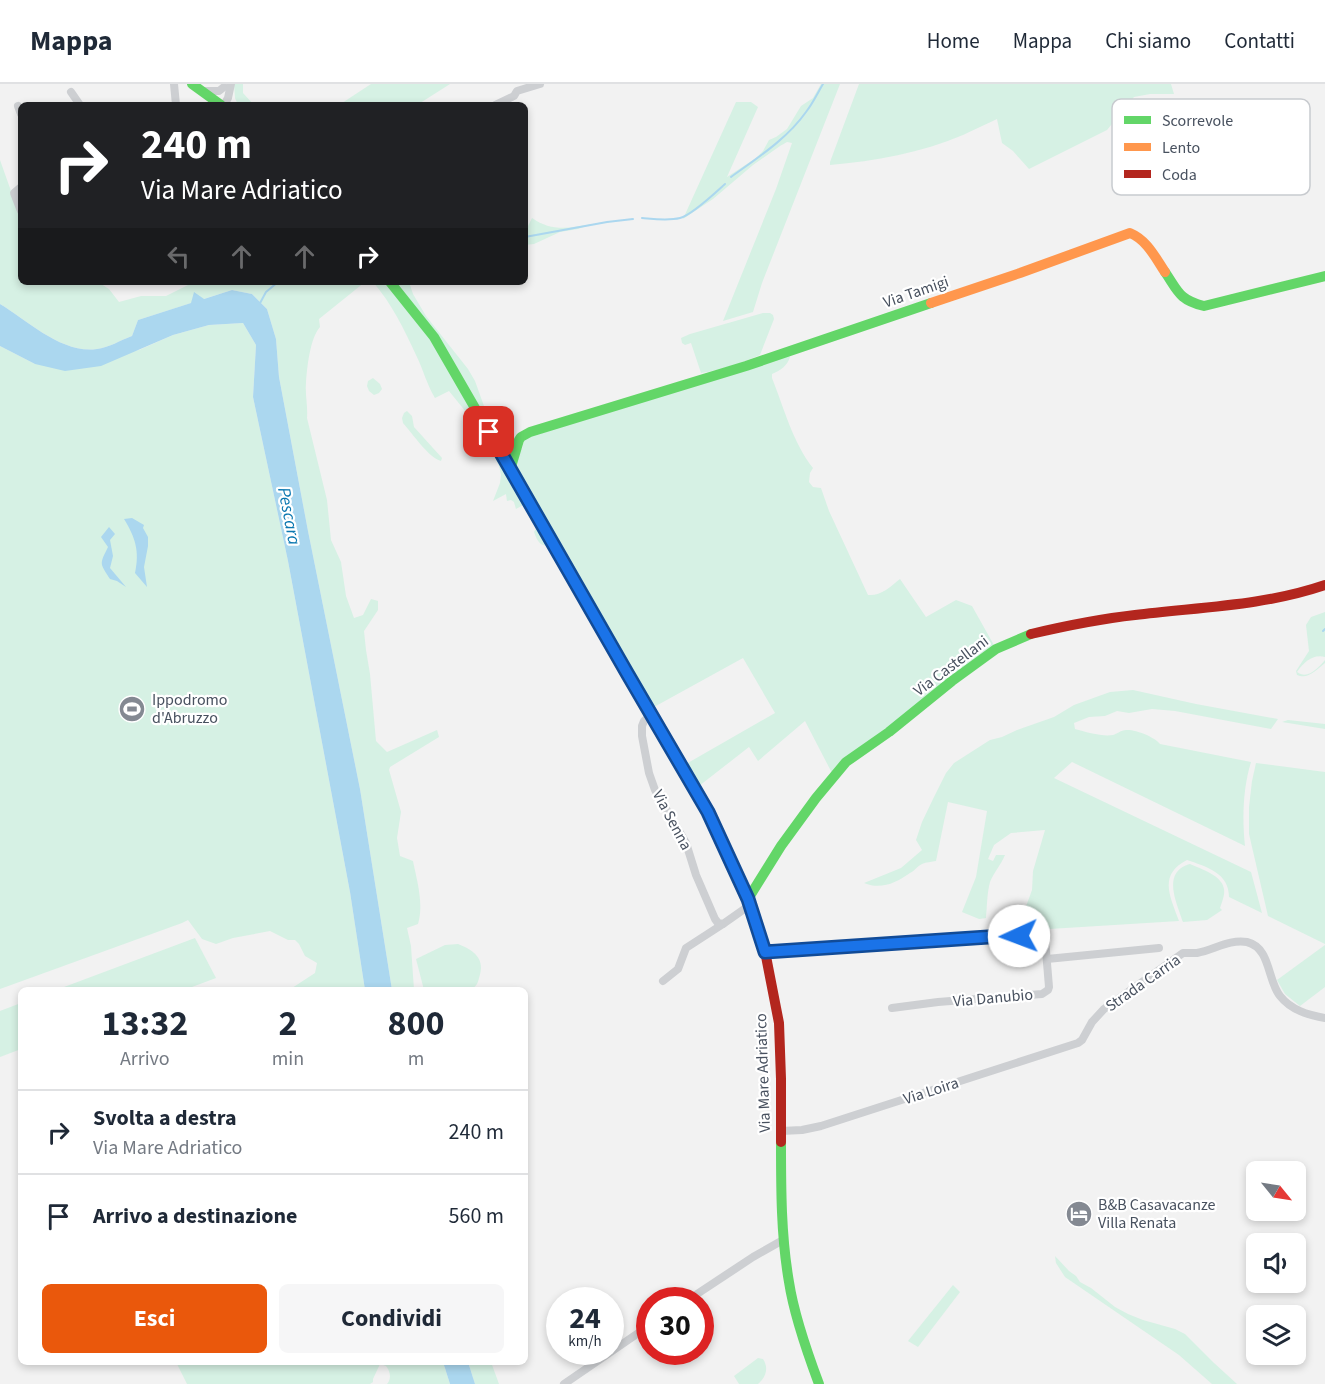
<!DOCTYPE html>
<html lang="it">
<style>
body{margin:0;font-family:"Source Sans 3",sans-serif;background:#f6f6f7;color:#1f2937;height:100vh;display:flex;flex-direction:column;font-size:22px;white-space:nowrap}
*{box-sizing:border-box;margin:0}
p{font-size:20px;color:#747a83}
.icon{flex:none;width:33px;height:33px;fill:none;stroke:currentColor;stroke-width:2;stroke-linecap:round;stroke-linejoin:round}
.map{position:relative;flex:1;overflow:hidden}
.side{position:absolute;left:18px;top:903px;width:510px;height:378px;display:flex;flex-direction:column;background:#fff;border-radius:9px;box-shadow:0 3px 9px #0003}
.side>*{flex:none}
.guide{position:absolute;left:18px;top:18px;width:510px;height:183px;border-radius:9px;box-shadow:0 3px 9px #0003;background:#202124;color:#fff;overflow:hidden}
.needle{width:39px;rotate:120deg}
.tools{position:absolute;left:1246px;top:1077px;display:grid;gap:12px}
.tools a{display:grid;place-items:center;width:60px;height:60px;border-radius:9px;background:#fff;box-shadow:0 3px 9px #0003;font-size:30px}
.speed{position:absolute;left:546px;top:1203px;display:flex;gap:12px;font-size:30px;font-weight:700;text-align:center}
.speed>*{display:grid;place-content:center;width:78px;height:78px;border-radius:50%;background:#fff;box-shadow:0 3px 9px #0003;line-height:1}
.speed small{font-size:15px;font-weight:400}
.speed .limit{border:9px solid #d22;background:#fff;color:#111}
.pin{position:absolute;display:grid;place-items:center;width:51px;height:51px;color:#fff;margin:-26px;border-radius:12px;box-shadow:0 3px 9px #0006}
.me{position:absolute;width:66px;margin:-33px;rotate:268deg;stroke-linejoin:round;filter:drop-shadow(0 0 4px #0008)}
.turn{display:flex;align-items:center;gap:21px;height:126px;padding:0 24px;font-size:27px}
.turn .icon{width:78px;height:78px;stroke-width:2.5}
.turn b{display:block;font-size:42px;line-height:51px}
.lanes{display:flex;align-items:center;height:57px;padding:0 24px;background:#0003;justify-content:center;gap:30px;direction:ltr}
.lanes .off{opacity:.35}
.eta{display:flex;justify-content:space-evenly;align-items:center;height:102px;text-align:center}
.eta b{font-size:36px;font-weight:700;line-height:42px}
.cta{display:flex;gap:12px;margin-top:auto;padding:12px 24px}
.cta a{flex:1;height:69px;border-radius:9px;background:#ea580c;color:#fff;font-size:24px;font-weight:700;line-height:69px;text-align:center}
.cta a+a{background:#f6f6f7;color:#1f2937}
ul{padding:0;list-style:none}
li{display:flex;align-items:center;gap:18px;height:84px;padding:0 24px;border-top:2px solid #e0e1e3}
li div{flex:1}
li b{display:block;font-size:22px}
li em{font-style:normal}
header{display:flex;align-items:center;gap:36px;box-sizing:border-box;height:84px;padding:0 30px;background:#fff;border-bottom:2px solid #e0e1e3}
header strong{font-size:28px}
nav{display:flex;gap:33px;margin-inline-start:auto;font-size:21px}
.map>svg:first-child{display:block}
</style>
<header>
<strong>Mappa</strong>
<nav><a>Home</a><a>Mappa</a><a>Chi siamo</a><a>Contatti</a></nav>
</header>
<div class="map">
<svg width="1325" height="1300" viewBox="0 0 1325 1300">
<rect width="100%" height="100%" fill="#f2f2f2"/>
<g fill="#d6f1e4">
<path d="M 234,0 L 243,0 L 243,9 L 254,21 L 238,21 L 235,14 Z"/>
<path d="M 371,0 L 450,0 L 417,21 L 339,21 Z"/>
<path d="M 821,0 L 840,0 L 762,199 L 753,228 L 723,237 L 776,105 L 792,59 L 787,58 L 780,62 L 753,81 L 713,115 L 683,135 L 736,18 L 751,18 L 758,23 L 727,93 L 756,74 L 763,67 L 769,56 L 776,53 L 787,45 L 801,22 L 813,14 Z"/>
<path d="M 859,0 L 1171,0 L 1174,10 L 1150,10 L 1134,13 L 1107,46 L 1029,85 L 1013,67 L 1002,59 L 997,35 C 986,40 974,46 963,51 C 921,69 875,77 830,81 L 830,78 Z"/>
<path d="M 0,76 L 21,135 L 21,198 L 98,198 L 109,205 L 119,218 L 141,212 L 166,212 L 194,198 L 365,198 L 319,235 L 320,243 C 310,254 307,284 306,299 C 305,311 308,322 307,334 L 327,416 L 331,456 L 341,478 L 346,512 L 354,534 L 363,531 L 371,515 L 378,517 L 378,526 L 364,547 L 366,566 L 370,590 L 376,657 L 387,668 L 437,646 L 439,653 L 390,683 L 389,686 L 401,728 L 397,754 L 400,772 L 413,777 C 417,797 424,820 418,840 L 407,844 L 411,862 L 414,906 L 392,906 L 360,705 L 308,447 L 279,293 L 276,255 L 267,225 L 252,210 L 232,206 L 138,236 L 132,252 C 121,256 108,264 97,265 C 62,270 28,237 0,220 Z"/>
<path d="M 532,134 C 552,148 569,144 592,140 L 578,145 L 560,148 L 534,160 L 525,161 L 525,148 Z"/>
<path d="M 373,198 L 409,198 L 413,210 L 426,232 L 468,285 L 475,297 L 484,322 L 512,361 L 513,367 L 522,365 L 524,357 L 532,350 L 788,270 L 790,273 C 787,282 781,286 772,290 L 772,294 C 784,324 793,359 813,384 L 810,389 L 809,398 L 813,403 L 821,404 L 829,427 L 868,511 C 881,512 890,503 900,495 L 926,533 L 956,516 L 972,522 L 995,563 L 833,691 L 805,637 L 758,677 L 749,663 L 699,702 L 686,680 L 775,629 L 743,574 L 654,623 L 560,458 C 545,463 540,465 534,448 L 537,443 L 523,421 L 516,425 L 514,418 L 511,416 L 507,417 L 506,410 L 493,417 L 500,399 L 501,391 L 499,382 L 483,349 L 449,307 L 435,314 C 427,301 423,285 416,271 C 404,245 392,220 373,198 Z"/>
<path d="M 763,229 L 770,229 L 773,231 L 774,235 L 760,271 C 741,279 722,286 701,289 L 691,259 L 685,261 L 682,259 L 681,254 L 690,250 Z"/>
<path d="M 243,239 L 256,261 L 253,313 L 288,477 L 350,808 L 365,906 L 283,906 L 292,904 L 315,889 L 317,879 L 305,872 L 299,860 L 295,856 L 288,856 L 270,847 L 233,854 L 216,860 L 202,855 L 188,836 L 182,839 L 0,905 L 0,262 L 35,280 L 139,266 L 173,251 L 209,241 Z"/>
<path d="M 373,294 L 380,300 L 382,305 L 379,309 L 374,311 L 369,307 L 367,302 L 368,297 Z"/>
<path d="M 407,327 L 412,332 L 414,343 L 442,374 L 441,377 C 428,373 413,350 403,339 L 402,334 L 404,329 Z"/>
<path d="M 1325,528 L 1325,573 C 1313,570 1304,578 1297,588 C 1308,596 1318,584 1325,576 L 1325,579 C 1316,586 1308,596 1297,591 L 1296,587 L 1309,567 L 1306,541 L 1311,533 Z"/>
<path d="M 1133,606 L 1196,620 L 1278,635 L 1271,645 L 1175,627 L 1152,625 L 1129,629 L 1117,627 L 1105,632 L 1089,633 L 1074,639 L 1075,645 C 1086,648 1103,653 1113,651 C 1117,650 1121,646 1126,646 C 1135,645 1155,653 1160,660 L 1251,678 C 1243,704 1242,734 1245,762 L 1072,678 L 1054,694 L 1251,788 L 1262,829 L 1229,813 C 1229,789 1207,783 1187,776 C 1158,791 1170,812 1179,837 L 1017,847 L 1032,806 L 1033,787 L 1045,746 L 1011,749 L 994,761 L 988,775 L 993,777 L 996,771 L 1005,771 C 1001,781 994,788 990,798 C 987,809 987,823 986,834 L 979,835 L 962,828 L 976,793 L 987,727 L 948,718 L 936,777 C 932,778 926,778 922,780 C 917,782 915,787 910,789 C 896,799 881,806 864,799 L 901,784 L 922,766 L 916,756 L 922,738 L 933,715 L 946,689 L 954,679 L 990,656 L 1002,653 L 1017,646 L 1054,633 L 1074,621 L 1110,608 Z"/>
<path d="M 1288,636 L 1325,640 L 1325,645 L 1282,638 Z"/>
<path d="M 1256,679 L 1325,688 L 1325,860 L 1268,832 L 1249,750 L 1249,723 L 1252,697 Z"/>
<path d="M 1190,780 C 1201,785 1222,791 1224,805 C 1225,811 1222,818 1220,824 L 1222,826 L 1207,836 L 1183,838 C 1177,819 1161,788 1190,780 Z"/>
<path d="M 195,854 L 216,894 L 184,906 L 56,906 Z"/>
<path d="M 458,860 C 474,866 486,875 479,894 C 478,899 476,903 471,905 C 464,908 433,906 424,906 L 416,875 L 445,861 Z"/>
<path d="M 1325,861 L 1325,903 L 1300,922 L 1285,910 L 1277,896 Z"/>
<path d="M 21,919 L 21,965 L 0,973 L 0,927 Z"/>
<path d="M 1055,1172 L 1069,1187 L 1076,1192 L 1080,1198 L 1091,1204 L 1115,1223 L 1128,1230 L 1143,1236 L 1175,1245 L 1185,1250 L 1214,1279 L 1237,1300 L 1212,1300 L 1179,1271 L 1065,1193 L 1056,1179 Z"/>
<path d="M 953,1201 L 960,1208 L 918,1263 L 908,1257 Z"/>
<path d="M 758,1274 L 763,1275 C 769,1284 766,1293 758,1300 L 739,1300 L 734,1292 Z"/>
<path d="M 176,1278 L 443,1278 L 450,1300 L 387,1300 C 392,1294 390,1287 386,1282 L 380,1280 L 373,1295 L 373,1298 L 370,1300 L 187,1300 Z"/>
<path d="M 468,1278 L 491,1278 L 499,1300 L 475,1300 Z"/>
</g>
<g fill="#abd7ef">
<path d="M 232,206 L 252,210 L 267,225 L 276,255 L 279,293 L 308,447 L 360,705 L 392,906 L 365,906 L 350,808 L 288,477 L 253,313 L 256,261 L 243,239 L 209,241 L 173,251 L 101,282 L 65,287 L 35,280 L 0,262 L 0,220 C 28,237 62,270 97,265 C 108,264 121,256 132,252 L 138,236 L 191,219 L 194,208 L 204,215 Z"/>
<path d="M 132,434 L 144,441 L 143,444 L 148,453 L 148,462 L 144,483 L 147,503 L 135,489 C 140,467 135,453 124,435 Z"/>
<path d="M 109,443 L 115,450 L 110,456 L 113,472 L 110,484 L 126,503 L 117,497 L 110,495 C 100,479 99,481 108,463 L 101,453 Z"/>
<path d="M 443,1278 L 468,1278 L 475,1300 L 450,1300 Z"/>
</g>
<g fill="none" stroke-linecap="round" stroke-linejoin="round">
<g stroke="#abd7ef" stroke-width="2">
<path d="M 731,93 C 757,74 787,55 806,28 C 813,19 817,10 823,0"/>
<path d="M 642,134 C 654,135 668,137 680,134 C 692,131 715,109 725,100"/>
<path d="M 525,153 L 607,138 L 633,135"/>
<path d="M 259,221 L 266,208 L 278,198"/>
<path d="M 1323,547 L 1325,545"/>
</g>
<g stroke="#cdcfd2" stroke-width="8">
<path d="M 174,0 L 176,21"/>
<path d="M 204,7 L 219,7 L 224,3"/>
<path d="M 71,8 L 80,21"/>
<path d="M 224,21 L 228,14 L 231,0"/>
<path d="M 495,21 L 514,12 L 517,7 L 540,0"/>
<path d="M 18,22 L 21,30"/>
<path d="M 21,103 L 14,109 L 21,127"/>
<path d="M 651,631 L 644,637 L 642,642 L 642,652 L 649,689 L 655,706 L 686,759 L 696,791 L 715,835 L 718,839 L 723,840 L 750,821"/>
<path d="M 765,869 L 985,853 L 1040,852 L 1045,855 L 1049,903 L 1048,906 L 1042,910 L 938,918 L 892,924"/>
<path d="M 1047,875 L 1159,864"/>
<path d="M 663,897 L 678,885 L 686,864 L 723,840"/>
<path d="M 781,1047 L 802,1046 L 821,1042 L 1078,959 L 1082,956 L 1092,938 L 1104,925 L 1183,869 C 1187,869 1192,869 1197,869 C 1214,866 1229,855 1247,858 C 1271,864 1267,896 1280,912 C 1291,926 1308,931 1325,934"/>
<path d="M 688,1216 L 753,1173 L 783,1156"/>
<path d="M 564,1300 L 650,1241"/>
</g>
<g stroke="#63d668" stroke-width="10">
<path d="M 192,0 L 221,21"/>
<path d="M 1165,188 C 1178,207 1179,216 1204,222 L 1325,192"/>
<path d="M 390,198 L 434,253 L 708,728 L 749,817"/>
<path d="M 510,386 L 519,356 L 521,353 L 530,348 L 746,282 L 931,219"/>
<path d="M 748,815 L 781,762 L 816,714 L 846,678 L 889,648 L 952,597 L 996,565 L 1031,550"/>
<path d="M 781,1058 C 781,1105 781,1152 789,1198 C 794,1231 807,1268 819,1300"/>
</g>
<path stroke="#ff974d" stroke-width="10" d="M 931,219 L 1020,189 L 1130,149 C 1147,156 1155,173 1165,188"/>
<g stroke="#b3261e" stroke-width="10">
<path d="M 1031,550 C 1065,542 1099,535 1135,531 C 1199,523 1264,522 1325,501"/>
<path d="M 749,817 L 764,862 L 779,939 L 781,995 L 781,1058"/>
</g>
</g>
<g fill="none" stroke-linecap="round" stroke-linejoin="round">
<defs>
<path id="route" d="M 489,348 L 627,589 L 708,728 L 748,815 L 765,868 L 988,853 L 1019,852"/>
</defs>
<use href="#route" stroke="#114b97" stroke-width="15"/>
<use href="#route" stroke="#1a73e8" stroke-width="10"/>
</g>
<defs>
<symbol id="stadium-disc" viewBox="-11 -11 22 22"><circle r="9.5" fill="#848992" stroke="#fff"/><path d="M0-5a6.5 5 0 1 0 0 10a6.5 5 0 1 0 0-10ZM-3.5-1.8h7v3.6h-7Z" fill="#fff"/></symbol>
<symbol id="hotel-disc" viewBox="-11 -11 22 22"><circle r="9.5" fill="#848992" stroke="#fff"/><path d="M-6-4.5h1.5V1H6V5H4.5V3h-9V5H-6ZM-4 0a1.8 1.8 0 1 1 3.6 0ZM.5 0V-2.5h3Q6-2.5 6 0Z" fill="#fff"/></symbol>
</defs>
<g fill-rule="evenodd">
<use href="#stadium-disc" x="117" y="610" width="30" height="30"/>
<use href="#hotel-disc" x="1064" y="1115" width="30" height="30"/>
</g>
<g text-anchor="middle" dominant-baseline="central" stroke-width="4.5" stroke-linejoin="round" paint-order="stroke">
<g font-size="16" fill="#48515f" stroke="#fff">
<text transform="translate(916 208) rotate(-19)">Via Tamigi</text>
<text transform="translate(951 582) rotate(-37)">Via Castellani</text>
<text transform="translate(672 736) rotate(62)">Via Senna</text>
<text transform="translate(1143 899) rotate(-35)">Strada Carria</text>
<text transform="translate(993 914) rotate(-5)">Via Danubio</text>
<text transform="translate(763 989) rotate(-92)">Via Mare Adriatico</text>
<text transform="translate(931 1007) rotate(-18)">Via Loira</text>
</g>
<g font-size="16" fill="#48515f" stroke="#fff" text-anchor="start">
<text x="152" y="616">Ippodromo<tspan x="152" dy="18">d'Abruzzo</tspan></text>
<text x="1098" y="1121">B&amp;B Casavacanze<tspan x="1098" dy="18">Villa Renata</tspan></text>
</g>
<g font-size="18" font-style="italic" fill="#0a77b0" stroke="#fff">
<text transform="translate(289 432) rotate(79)">Pescara</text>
</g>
</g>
<rect x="1112" y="15" width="198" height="96" rx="9" fill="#fff" stroke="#c8cbcf" stroke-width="1.5"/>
<rect x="1124" y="32" width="27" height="8" fill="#63d668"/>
<rect x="1124" y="59" width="27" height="8" fill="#ff974d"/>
<rect x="1124" y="86" width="27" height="8" fill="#b3261e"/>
<g font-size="16" fill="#48515f">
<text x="1162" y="42">Scorrevole</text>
<text x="1162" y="69">Lento</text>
<text x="1162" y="96">Coda</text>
</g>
</svg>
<div class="tools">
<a><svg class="needle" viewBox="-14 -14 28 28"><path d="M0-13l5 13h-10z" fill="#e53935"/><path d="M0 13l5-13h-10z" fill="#747a83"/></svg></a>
<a><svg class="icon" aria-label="sound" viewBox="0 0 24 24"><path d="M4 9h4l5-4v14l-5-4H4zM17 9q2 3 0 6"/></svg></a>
<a><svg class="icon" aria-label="layers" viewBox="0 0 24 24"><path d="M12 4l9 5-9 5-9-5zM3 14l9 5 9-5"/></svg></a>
</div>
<div class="speed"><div>24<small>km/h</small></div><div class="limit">30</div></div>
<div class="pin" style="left:489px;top:348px;background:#d93025"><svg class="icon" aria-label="arrive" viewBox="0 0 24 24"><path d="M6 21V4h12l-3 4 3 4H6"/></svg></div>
<svg class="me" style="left:1019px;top:852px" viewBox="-20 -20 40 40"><circle r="19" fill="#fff"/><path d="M0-13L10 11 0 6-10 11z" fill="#1a73e8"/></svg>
<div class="guide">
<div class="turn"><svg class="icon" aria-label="right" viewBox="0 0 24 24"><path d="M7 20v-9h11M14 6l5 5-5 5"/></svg><div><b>240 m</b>Via Mare Adriatico</div></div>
<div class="lanes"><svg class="icon off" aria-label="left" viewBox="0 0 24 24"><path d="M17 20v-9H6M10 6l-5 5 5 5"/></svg><svg class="icon off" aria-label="ahead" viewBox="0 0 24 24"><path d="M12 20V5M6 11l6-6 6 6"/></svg><svg class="icon off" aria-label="ahead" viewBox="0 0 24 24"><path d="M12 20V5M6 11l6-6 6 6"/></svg><svg class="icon" aria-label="right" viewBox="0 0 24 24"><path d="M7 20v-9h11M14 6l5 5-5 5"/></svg></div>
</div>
<section class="side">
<div class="eta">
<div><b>13:32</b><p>Arrivo</p></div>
<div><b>2</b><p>min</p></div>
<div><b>800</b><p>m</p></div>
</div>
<ul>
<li><svg class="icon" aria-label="right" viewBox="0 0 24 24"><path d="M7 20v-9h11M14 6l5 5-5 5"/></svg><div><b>Svolta a destra</b><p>Via Mare Adriatico</p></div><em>240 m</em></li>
<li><svg class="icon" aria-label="arrive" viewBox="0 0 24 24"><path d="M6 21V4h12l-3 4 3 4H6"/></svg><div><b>Arrivo a destinazione</b></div><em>560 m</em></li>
</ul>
<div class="cta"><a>Esci</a><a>Condividi</a></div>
</section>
</div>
